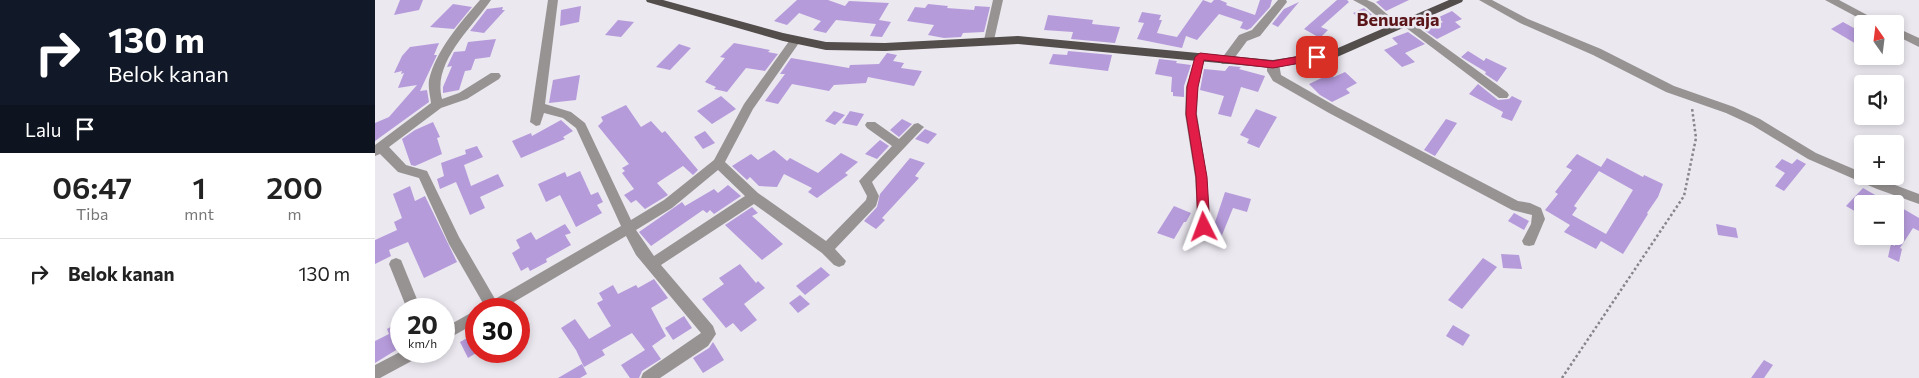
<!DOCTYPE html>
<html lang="id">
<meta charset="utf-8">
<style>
body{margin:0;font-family:Commissioner,sans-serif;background:#f2f2f2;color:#222;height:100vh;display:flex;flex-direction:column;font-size:19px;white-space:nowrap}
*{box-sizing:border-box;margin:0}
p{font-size:16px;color:#767676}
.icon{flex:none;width:28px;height:28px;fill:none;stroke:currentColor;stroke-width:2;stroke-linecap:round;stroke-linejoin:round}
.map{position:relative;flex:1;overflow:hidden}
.drawer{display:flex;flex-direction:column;background:#fff;width:375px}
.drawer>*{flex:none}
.hud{background:#111827;color:#fff;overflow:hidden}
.needle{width:32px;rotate:346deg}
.fabs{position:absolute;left:1479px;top:15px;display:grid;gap:10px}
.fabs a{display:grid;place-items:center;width:50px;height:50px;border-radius:5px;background:#fff;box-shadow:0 2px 8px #0003;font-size:25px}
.speed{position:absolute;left:15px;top:298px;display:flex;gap:10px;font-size:25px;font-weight:700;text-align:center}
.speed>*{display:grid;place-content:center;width:65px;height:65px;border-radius:50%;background:#fff;box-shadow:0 2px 8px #0003;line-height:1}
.speed small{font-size:12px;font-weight:400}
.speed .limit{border:8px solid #d22;background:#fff;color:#111}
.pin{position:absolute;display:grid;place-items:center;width:42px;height:42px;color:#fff;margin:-21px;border-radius:10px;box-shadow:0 2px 8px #0006}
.me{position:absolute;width:55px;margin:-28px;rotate:357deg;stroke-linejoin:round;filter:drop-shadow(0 0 4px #0008)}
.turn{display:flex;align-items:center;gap:18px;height:105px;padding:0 25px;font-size:22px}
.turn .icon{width:65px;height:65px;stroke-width:2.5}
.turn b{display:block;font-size:35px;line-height:42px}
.then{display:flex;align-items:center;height:48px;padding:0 25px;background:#0003;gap:10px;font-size:19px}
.eta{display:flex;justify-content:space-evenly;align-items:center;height:85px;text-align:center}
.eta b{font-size:30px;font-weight:600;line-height:35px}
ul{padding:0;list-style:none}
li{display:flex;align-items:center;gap:15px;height:70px;padding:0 25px;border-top:1px solid #e0e0e0}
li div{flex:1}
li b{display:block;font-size:19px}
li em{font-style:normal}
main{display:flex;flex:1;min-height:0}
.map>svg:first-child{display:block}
</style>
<main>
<section class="drawer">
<div class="hud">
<div class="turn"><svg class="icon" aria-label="right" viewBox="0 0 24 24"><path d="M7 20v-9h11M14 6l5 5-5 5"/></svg><div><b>130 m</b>Belok kanan</div></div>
<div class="then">Lalu<svg class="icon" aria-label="arrive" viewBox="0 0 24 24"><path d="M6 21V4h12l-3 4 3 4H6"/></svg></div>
</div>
<div class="eta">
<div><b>06:47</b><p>Tiba</p></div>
<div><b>1</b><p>mnt</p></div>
<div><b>200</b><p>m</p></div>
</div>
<ul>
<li><svg class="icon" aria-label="right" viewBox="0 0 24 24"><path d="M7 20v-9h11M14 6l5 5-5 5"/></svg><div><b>Belok kanan</b></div><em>130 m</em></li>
</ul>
</section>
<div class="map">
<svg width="1544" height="378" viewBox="0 0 1544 378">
<rect width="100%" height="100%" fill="#ebe8f0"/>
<g fill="#b69bdb" fill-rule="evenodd">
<path d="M 25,0 L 48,0 L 44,10 L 19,15 Z"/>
<path d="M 422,0 L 453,0 L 470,6 L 474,1 L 514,3 L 504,20 L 516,22 L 507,37 L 495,36 L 501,24 L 461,20 L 451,33 L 438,30 L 446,21 L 424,13 L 412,25 L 399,21 Z"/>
<path d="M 828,0 L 836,3 L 839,0 L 845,0 L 852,3 L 851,5 L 880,15 L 885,0 L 897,0 L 895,7 L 876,28 L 872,30 L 865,28 L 868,22 L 844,14 L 822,40 L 811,36 L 807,48 L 762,39 L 769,23 L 763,22 L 767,12 L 786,15 L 784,20 L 787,20 L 782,33 L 802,37 Z"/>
<path d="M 962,0 L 972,0 L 974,2 L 946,27 L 953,30 L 945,38 L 929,29 Z"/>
<path d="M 1005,0 L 1034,0 L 1011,11 L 1001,2 Z"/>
<path d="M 924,2 L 903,27 L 897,24 L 909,9 Z"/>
<path d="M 78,4 L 97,7 L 79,29 L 55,27 Z"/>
<path d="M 553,4 L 573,6 L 572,8 L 599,10 L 600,6 L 615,7 L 609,32 L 588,33 L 586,37 L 569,38 L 553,35 L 559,25 L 532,21 L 540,7 L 550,8 Z"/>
<path d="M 206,6 L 204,22 L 185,26 L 186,10 Z"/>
<path d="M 128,7 L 127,10 L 130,10 L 109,33 L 95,31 L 112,9 Z"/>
<path d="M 989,8 L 990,9 L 1006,22 L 995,27 L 978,13 Z"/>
<path d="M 1077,11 L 1087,19 L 1080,22 L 1086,27 L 1062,39 L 1049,30 L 1068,22 L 1062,18 Z"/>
<path d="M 673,15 L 718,20 L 717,24 L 745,27 L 740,43 L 696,39 L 698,32 L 669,30 Z"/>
<path d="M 243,20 L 259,22 L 246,37 L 230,35 Z"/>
<path d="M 1468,22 L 1488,33 L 1488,48 L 1456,29 Z"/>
<path d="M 1033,32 L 1050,44 L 1030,53 L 1040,62 L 1027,67 L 1009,50 L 1023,44 L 1017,38 Z"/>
<path d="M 121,39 L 115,57 L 100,59 L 96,70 L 90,71 L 84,90 L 68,93 L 68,87 L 77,66 L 72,67 L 79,52 L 90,51 L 93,42 Z"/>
<path d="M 64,43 L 59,55 L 62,55 L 45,91 L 52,90 L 54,102 L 0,141 L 0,123 L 14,117 L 42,85 L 23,88 L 29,73 L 26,74 L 27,71 L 19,73 L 27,56 L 35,47 Z"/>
<path d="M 359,43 L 395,50 L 393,52 L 403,54 L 390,71 L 371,68 L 352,92 L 339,89 L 341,87 L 330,82 L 350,58 L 345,57 Z"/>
<path d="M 304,44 L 316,48 L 295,70 L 281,67 Z"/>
<path d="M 693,51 L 737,55 L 733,71 L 674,64 L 678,54 L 692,55 Z"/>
<path d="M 1093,51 L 1109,61 L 1111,58 L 1132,68 L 1122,82 L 1110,74 L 1111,72 L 1086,57 Z"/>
<path d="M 512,53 L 522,55 L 518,61 L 529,63 L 526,68 L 547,71 L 539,86 L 493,77 L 491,83 L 459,85 L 454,91 L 417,84 L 403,104 L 390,101 L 410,74 L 405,74 L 416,58 L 474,68 L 475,65 L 504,64 Z"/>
<path d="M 784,59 L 802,61 L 801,63 L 816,65 L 809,86 L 809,97 L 798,96 L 798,92 L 796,92 L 797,77 L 780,74 Z"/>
<path d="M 854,66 L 866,67 L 864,69 L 890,76 L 883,92 L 866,87 L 856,117 L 843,114 L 849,96 L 825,90 L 829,69 L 850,71 Z"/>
<path d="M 970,72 L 982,83 L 971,89 L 975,93 L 957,102 L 945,95 L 934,84 L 955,74 L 959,77 Z"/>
<path d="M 205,75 L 201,100 L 174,103 L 178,80 Z"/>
<path d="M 1103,84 L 1123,100 L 1134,99 L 1137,96 L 1147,101 L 1137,121 L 1126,117 L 1128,112 L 1094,94 Z"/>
<path d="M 346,96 L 361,109 L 337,124 L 322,111 Z"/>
<path d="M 251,105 L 266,127 L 276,121 L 287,133 L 290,131 L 323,170 L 318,175 L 308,166 L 282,183 L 293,195 L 270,209 L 261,200 L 256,203 L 249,195 L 259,189 L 247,173 L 250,171 L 247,168 L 254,164 L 223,126 L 228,121 L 226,117 Z"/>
<path d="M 881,109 L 902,117 L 884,148 L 872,143 L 874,139 L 865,135 Z"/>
<path d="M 459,111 L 470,115 L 460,125 L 450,121 Z"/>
<path d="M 475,111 L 489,114 L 482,126 L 467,123 Z"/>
<path d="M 527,119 L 537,124 L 524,137 L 515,130 Z"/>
<path d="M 1071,119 L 1082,123 L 1060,156 L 1049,150 Z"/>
<path d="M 186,120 L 198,131 L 188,137 L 190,139 L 146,158 L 137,141 L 156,133 L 157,136 Z"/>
<path d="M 58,122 L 65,137 L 62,138 L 67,154 L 40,166 L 36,165 L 27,139 L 40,130 Z"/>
<path d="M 550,129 L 562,134 L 553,144 L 540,139 Z"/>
<path d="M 330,131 L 340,143 L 328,149 L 319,137 Z"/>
<path d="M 505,140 L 514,146 L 502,159 L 490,154 Z"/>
<path d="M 102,146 L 108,157 L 89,165 L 96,186 L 123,174 L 129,186 L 105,197 L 110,208 L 95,215 L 81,182 L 65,189 L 62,179 L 69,176 L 66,163 L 91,154 L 90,150 Z"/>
<path d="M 399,150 L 412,161 L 415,158 L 443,173 L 466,153 L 483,162 L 470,173 L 473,175 L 442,198 L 433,192 L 437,188 L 409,174 L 402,187 L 384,186 L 375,177 L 372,180 L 357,166 L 376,154 L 383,160 Z"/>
<path d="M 1202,154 L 1226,167 L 1232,158 L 1268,177 L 1269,175 L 1288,184 L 1283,197 L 1272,213 L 1273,214 L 1248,254 L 1226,241 L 1221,249 L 1189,232 L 1195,225 L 1170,210 L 1183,194 L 1180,192 L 1197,170 L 1191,167 ZM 1224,171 L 1258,190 L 1231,234 L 1197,215 L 1202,208 L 1199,206 Z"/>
<path d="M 535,158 L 550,163 L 540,176 L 544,178 L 507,218 L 510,220 L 501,229 L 489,221 L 502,207 L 505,194 Z"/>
<path d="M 1407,159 L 1417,164 L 1422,159 L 1431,164 L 1409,191 L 1400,186 L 1410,173 L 1400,167 Z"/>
<path d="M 205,171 L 216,195 L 223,192 L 228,202 L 222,205 L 227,213 L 201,227 L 185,195 L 171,202 L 163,184 L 190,172 L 192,177 Z"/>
<path d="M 353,185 L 366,196 L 339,214 L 335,210 L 332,213 L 328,210 L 276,246 L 264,232 L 307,202 L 310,206 L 339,189 L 343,193 Z"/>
<path d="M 35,186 L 40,201 L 50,196 L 82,262 L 49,278 L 33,242 L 14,250 L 16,256 L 0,264 L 0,240 L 22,230 L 19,222 L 27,218 L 18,194 Z"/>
<path d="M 1488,188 L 1516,204 L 1488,204 L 1488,216 L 1471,206 Z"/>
<path d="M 850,192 L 876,199 L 872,212 L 858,208 L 845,240 L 832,236 L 836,231 L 837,224 L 840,222 Z"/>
<path d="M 1520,204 L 1544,218 L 1544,231 L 1538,228 L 1525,248 L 1527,249 L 1524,262 L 1513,257 L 1516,244 L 1520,246 Z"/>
<path d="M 799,206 L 816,213 L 811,222 L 809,222 L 799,239 L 782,233 Z"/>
<path d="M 377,207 L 383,213 L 377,216 L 408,244 L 387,260 L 350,225 Z"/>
<path d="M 1139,213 L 1154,221 L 1149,230 L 1133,221 Z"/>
<path d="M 190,224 L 196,233 L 190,235 L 196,245 L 171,259 L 172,262 L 155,271 L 153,267 L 146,271 L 137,253 L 145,248 L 141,240 L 156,232 L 161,240 Z"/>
<path d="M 1341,224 L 1361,228 L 1363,238 L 1343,235 Z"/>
<path d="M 1126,254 L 1144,255 L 1147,269 L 1128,268 Z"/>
<path d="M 1108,258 L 1122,267 L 1087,309 L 1073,300 Z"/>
<path d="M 365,264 L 381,283 L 383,281 L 390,288 L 369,304 L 382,320 L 366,332 L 358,323 L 351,328 L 327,299 L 349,284 L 344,278 Z"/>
<path d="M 446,267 L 455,275 L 430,295 L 421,286 Z"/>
<path d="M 279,279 L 293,298 L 276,308 L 291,336 L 277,346 L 286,359 L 267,371 L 264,378 L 255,378 L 246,365 L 270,350 L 257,333 L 227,350 L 230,355 L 209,367 L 201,350 L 186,328 L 200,319 L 214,339 L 236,326 L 222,303 L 228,300 L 224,293 L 238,285 L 243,294 L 261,285 L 263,288 Z"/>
<path d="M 425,295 L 435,304 L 423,313 L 414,303 Z"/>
<path d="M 309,316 L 317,328 L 298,340 L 290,328 Z"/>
<path d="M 26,321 L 26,347 L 0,363 L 0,341 L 14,334 L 12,329 Z"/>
<path d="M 1078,325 L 1095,335 L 1088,346 L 1071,336 Z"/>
<path d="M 101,333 L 101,353 L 93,358 L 85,342 Z"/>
<path d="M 338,342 L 349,360 L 328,373 L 318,358 L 334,348 Z"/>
<path d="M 1389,360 L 1398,365 L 1389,378 L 1376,378 Z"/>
<path d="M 207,364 L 212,374 L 205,378 L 183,378 Z"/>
</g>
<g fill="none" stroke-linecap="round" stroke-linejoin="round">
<path stroke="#87858a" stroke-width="2.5" stroke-dasharray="2.5 2.5" stroke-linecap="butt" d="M 1187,378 L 1309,196 L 1321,138 L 1317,108"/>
<g fill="#979392" fill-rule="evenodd">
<path d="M 105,0 L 116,0 C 97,28 57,62 67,99 L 84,93 L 116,73 L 124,73 L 126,76 L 124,79 L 92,99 L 66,108 L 14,147 L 31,165 L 52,171 L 84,237 L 120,299 L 246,226 L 201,128 L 188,118 L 169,113 L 165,125 L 161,126 L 155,122 L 173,0 L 183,0 L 170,104 L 196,112 L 210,123 L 256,220 L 289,200 L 339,160 L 369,104 L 417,37 L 421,36 L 426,40 L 378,109 L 350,162 L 383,193 L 451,241 L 491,200 L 492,196 L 484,181 L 517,146 L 492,128 L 490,125 L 492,122 L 500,122 L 524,139 L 539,124 L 543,123 L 549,127 L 497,182 L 504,196 L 501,206 L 460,249 L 471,261 L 469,265 L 464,267 L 459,265 L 447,253 L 379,204 L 286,265 L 338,326 L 341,334 L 333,346 L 285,378 L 266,378 L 268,373 L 326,333 L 261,255 L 251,236 L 127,309 L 107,309 L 109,305 L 74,244 L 44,178 L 23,172 L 5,154 L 0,156 L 0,145 L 56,103 C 55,95 53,88 54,80 C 61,50 86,22 105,0 ZM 343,170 L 370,196 L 279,256 L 261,230 L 297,208 Z"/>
<path d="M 618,0 L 628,0 L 619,40 L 614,44 L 609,40 Z"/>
<path d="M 903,0 L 911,0 L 912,2 L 885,36 L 872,41 L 855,64 L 847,64 L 845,61 L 847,58 L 864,35 L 877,30 Z"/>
<path d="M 978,0 L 992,0 L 999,3 L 1026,26 L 1021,30 L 1017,29 L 991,7 Z"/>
<path d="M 1104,0 L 1117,0 L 1153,19 L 1226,49 L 1299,86 L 1359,107 L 1385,119 L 1441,153 L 1488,173 L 1488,176 L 1496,176 L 1544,194 L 1544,204 L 1502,189 L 1433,159 L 1377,125 L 1351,113 L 1291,92 L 1218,55 L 1145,23 Z"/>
<path d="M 1450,0 L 1464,0 L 1509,24 L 1495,24 Z"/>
<path d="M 1030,18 L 1132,92 L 1134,95 L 1132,98 L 1124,98 L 1026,24 L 1025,22 Z"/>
<path d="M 1520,27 L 1544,38 L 1544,47 L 1520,35 Z"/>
<path d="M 825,53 L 830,57 L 823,87 L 822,114 L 832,177 L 835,227 L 834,231 L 829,232 L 824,231 L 823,227 L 820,177 L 810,114 L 811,87 L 820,57 Z"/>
<path d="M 898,60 L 904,64 L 906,75 L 962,107 L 1143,201 L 1155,203 L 1166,208 L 1170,219 L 1159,245 L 1154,246 L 1149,245 L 1147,241 L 1156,224 L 1157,215 L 1137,210 L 954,113 L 898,81 L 892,71 L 892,64 Z"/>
<path d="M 21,258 L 26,260 L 46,309 L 32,309 L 14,264 L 16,260 Z"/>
<path d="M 101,310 L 101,323 L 69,341 L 69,328 Z"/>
<path d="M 27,351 L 48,351 L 46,356 L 5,378 L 0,378 L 0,365 Z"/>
</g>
<path fill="#534d4b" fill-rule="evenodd" d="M 271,0 L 288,0 L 408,33 L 451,42 L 510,43 L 643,36 L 898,60 L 956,51 L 1074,0 L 1088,0 L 1087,2 L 962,57 L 898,68 L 643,44 L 510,51 L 451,50 L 408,41 L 272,2 Z"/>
</g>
<path fill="#e11d48" stroke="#92132f" d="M 825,53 L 898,61 L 942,53 L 947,57 L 942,60 L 898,68 L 829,60 L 823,87 L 821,114 L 832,177 L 835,227 L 833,230 L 825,230 L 823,227 L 821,177 L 811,114 L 812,87 L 820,57 Z"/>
<g text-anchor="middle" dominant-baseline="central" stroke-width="5" stroke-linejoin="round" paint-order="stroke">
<g font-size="18" font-weight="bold" fill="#5a1518" stroke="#ebe8f0">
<text x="1023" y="19">Benuaraja</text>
</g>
</g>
</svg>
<div class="fabs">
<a><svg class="needle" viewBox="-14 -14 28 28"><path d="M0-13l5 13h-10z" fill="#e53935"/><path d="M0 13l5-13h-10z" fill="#767676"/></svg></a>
<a><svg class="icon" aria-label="sound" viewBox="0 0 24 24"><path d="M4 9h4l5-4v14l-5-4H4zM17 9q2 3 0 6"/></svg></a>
<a>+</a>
<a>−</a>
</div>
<div class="speed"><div>20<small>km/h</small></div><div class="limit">30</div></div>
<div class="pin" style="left:942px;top:57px;background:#d93025"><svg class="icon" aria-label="arrive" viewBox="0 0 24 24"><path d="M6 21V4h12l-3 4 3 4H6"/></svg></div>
<svg class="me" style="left:829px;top:227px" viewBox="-20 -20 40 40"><path d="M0-17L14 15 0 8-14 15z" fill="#e11d48" stroke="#fff" stroke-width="4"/></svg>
</div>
</main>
